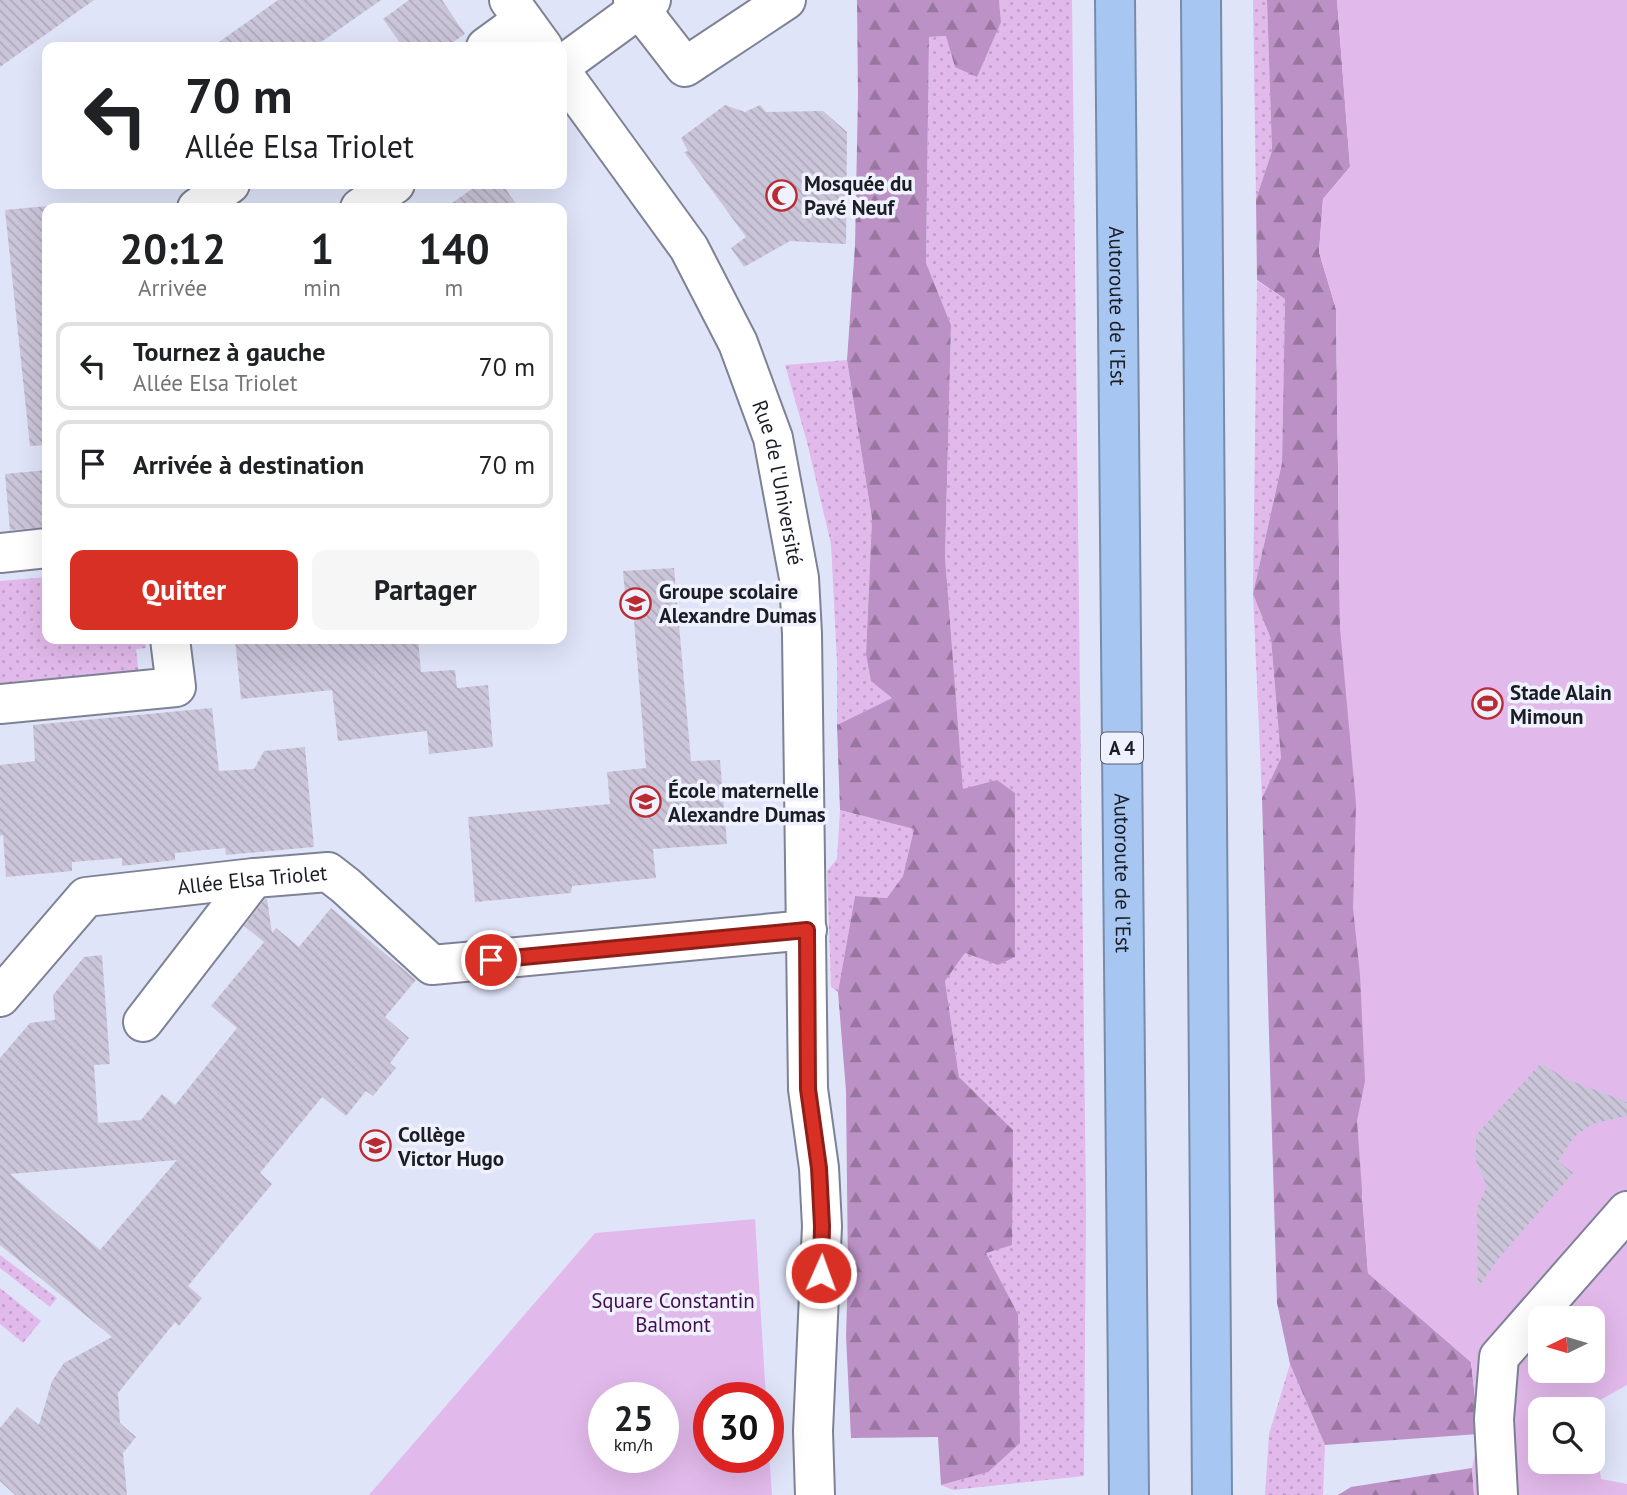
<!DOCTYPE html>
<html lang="fr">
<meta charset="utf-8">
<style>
body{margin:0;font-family:"PT Sans",sans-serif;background:#f6f6f6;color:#202124;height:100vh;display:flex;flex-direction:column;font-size:26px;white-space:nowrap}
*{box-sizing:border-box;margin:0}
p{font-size:23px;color:#757577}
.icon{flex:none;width:38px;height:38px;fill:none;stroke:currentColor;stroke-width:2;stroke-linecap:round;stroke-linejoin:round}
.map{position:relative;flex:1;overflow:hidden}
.side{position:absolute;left:42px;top:203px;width:525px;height:441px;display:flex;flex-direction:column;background:#fff;border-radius:14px;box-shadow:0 7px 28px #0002}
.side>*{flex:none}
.hud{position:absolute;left:42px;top:42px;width:525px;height:147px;border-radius:14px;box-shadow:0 7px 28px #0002;background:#fff;color:#202124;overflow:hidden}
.needle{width:46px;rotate:265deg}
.controls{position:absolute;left:1528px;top:1306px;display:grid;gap:14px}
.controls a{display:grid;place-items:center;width:77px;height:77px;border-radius:14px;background:#fff;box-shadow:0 7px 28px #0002;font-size:35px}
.speed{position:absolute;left:588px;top:1382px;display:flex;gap:14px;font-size:35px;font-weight:700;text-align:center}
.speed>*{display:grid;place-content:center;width:91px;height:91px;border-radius:50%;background:#fff;box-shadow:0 7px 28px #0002;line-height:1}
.speed small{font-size:18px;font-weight:400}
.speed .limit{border:10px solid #d22;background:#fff;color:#111}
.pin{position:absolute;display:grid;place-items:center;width:60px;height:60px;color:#fff;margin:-30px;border:4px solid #fff;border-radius:50%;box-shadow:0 2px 7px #0007}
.me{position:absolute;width:77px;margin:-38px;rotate:2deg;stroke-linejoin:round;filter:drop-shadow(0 0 5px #0008)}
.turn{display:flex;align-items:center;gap:24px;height:147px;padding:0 28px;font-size:32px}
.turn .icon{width:91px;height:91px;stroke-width:2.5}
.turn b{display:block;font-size:49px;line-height:60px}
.eta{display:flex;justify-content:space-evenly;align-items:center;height:119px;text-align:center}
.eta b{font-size:42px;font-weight:600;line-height:49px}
.action{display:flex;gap:14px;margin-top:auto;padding:14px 28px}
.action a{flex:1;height:80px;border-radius:14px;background:#d93025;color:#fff;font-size:28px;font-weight:600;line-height:80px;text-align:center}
.action a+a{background:#f6f6f6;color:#202124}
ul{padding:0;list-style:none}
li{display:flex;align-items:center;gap:21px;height:88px;margin:0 14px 10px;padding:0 14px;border:4px solid #e0e0e0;border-radius:14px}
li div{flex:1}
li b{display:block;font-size:26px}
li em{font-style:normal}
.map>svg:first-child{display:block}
</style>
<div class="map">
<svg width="1627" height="1495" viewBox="0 0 1627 1495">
<defs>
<pattern id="grass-dots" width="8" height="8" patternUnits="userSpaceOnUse" patternTransform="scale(1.75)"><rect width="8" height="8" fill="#e2b9eb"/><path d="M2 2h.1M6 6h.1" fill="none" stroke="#c19fc9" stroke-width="1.8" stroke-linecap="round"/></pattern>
<pattern id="forest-firs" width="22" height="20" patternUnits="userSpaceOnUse" patternTransform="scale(1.75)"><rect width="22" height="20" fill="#bc91c5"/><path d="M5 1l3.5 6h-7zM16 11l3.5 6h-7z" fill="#9876a0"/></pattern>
<pattern id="building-back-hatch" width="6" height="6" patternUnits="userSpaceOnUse" patternTransform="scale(1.75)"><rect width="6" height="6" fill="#cbc5da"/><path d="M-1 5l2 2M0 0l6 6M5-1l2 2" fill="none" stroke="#aea9bb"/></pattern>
</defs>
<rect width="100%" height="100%" fill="#e0e4f9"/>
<g fill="url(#grass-dots)">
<path d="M 999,0 L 1072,0 L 1086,1209 L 1084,1476 L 953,1490 L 941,1485 L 987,1472 L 1018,1314 L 986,1253 L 1013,1130 L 959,1077 L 945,981 L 965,953 L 998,965 L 963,789 L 945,557 L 951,325 L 926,263 L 929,37 L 947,36 L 955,67 L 1001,22 Z"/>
<path d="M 1253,0 L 1267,0 L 1272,151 L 1256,199 Z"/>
<path d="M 1257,281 L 1285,299 L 1282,463 L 1253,594 L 1271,639 L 1281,758 L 1262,798 L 1253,594 Z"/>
<path d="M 847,360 L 872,519 L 866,654 L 892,698 L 837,725 L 837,662 L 831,544 L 807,442 L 785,365 Z"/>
<path d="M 47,577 L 47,639 L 145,639 L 146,648 L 136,649 L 140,686 L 0,700 L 0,581 Z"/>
<path d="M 840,810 L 914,829 L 903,876 L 887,898 L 855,896 L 838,992 L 831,987 L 827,871 L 837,859 Z"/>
<path d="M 0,1255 L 57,1298 L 50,1307 L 0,1268 Z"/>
<path d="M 0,1288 L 41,1321 L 23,1343 L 0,1324 Z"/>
<path d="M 1290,1364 L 1325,1445 L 1323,1495 L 1265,1495 L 1269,1434 Z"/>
</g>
<g fill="url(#forest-firs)">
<path d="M 857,0 L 999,0 L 1001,22 L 977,77 L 955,67 L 946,36 L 929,37 L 926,263 L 951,325 L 945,557 L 963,789 L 997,780 L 1015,793 L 1015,957 L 998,965 L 965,953 L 945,981 L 959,1077 L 1013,1130 L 1012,1245 L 986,1253 L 1018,1314 L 1020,1443 L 988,1472 L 941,1485 L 938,1437 L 851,1438 L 846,1336 L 848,1274 L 846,1091 L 838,992 L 855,896 L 887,898 L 903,876 L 914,829 L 840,810 L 837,725 L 892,698 L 871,681 L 866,654 L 872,519 L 847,360 L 855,245 L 858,96 Z"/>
<path d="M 1267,0 L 1337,0 L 1350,167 L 1323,199 L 1319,252 L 1336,309 L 1340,628 L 1387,852 L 1362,1194 L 1368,1273 L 1471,1362 L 1479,1434 L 1325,1445 L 1290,1364 L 1277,1303 L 1262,798 L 1281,758 L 1271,639 L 1253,594 L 1282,463 L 1285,299 L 1257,280 L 1256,199 L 1272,151 Z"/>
<path d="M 1472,1468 L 1474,1495 L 1338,1495 L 1351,1487 Z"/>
</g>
<g fill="#e2b9eb" fill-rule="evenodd">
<path d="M 1337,0 L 1627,0 L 1627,1385 L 1591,1405 L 1592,1409 L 1540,1409 L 1540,1461 L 1592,1461 L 1593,1415 L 1601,1479 L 1627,1484 L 1627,1495 L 1474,1495 L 1472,1468 L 1479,1434 L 1471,1362 L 1368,1273 L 1357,1121 L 1365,1081 L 1360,975 L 1353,908 L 1356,804 L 1340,628 L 1336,309 L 1319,252 L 1323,199 L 1350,167 ZM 1540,1318 L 1592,1318 L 1592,1370 L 1540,1370 Z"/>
<path d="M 755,1219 L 766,1398 L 709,1398 L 709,1458 L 768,1458 L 768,1437 L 772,1495 L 369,1495 L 595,1233 ZM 604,1398 L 663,1398 L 663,1458 L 604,1458 Z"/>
</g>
<g fill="url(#building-back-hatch)" fill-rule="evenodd">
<path d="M 0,0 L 94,0 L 0,67 Z"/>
<path d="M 278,0 L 381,0 L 314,47 L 212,47 Z"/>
<path d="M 409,0 L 442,0 L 465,34 L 446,47 L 403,47 L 383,19 Z"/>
<path d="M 725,105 L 745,112 L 760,105 L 766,112 L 823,111 L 847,132 L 846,244 L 790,241 L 744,267 L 731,248 L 746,237 L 684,152 L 688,151 L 681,138 Z"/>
<path d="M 479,184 L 502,184 L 519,208 L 445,208 Z"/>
<path d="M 47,206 L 47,445 L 30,446 L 5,210 Z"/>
<path d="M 47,470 L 47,527 L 10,530 L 5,474 Z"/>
<path d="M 674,568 L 691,761 L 720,760 L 727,844 L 653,849 L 656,878 L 572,886 L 571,893 L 475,902 L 468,817 L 610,804 L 607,772 L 646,768 L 632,596 L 625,595 L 623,571 Z"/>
<path d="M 235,639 L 418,639 L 421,672 L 455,670 L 457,688 L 488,685 L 493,747 L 429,754 L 427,731 L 338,741 L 332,690 L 241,699 Z"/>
<path d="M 212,708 L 219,771 L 254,769 L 264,751 L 305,747 L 314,847 L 226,855 L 225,848 L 175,853 L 175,860 L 122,866 L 122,858 L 72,862 L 72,871 L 6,877 L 3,835 L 0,836 L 0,765 L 35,761 L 33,725 Z"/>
<path d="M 265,899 L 267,899 L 272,933 L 276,928 L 299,947 L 331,908 L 416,980 L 385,1017 L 409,1038 L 390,1063 L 396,1068 L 373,1096 L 366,1091 L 346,1116 L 322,1097 L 260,1173 L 272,1184 L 188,1286 L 202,1298 L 179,1326 L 175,1322 L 118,1393 L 120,1423 L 136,1437 L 123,1453 L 127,1495 L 15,1495 L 0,1481 L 0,1428 L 17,1407 L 39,1425 L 52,1381 L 64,1363 L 112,1337 L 0,1245 L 0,1058 L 30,1023 L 55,1020 L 53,995 L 84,957 L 102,955 L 110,1064 L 94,1065 L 98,1123 L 141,1120 L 162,1094 L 175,1105 L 237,1028 L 211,1006 L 264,942 L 244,926 ZM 177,1160 L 100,1250 L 10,1174 Z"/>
<path d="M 1541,1063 L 1566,1079 L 1627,1102 L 1627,1116 L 1592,1124 L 1574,1137 L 1558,1161 L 1573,1173 L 1499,1258 L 1478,1288 L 1477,1208 L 1487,1186 L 1476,1161 L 1476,1135 Z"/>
</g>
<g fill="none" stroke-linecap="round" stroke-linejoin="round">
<defs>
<g id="minor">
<path d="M 509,0 L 543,47"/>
<path d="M 633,0 L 685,67 L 786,0"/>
<path d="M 486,47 L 523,20"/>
<path d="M 562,65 L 651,0"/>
<path id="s1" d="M 562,73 L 689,248 L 738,343 L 773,438 L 799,578 L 802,634 L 808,1089 L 819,1168 L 822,1226 L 813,1431 L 815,1495"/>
<path d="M 197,208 L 230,184"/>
<path d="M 360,208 L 395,184"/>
<path d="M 0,553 L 47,548"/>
<path d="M 0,704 L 176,687 L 170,639"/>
<path id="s2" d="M 0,997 L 86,897 L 254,878 L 328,872 L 346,886 L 432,965 L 807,930"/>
<path d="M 143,1022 L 254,878"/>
<path d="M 1498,1495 L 1494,1419 L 1499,1357 L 1627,1211"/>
</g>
<g id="highway">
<path id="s3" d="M 1115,0 L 1129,1495"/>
<path d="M 1201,0 L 1212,1495"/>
</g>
</defs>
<use href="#minor" stroke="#7e8295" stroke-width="42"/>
<use href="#highway" stroke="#768caa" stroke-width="42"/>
<use href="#minor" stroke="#fff" stroke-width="38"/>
<use href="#highway" stroke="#a7c7f2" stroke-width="38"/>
</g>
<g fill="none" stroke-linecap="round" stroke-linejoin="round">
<defs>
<path id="route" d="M 491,960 L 807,930 L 808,1089 L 819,1168 L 822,1226 L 821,1273"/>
</defs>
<use href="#route" stroke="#8d1f18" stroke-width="18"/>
<use href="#route" stroke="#d93025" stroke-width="12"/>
</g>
<defs>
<symbol id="mosque-ring" viewBox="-11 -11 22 22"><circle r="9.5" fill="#eff2fe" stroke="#ba2a31" stroke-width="1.5"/><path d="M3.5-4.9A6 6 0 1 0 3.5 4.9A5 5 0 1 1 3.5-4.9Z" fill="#ba2a31"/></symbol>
<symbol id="school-ring" viewBox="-11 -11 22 22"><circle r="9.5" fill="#eff2fe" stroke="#ba2a31" stroke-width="1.5"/><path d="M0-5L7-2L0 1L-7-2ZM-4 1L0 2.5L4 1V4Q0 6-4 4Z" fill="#ba2a31"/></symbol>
<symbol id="stadium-ring" viewBox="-11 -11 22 22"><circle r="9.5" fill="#eff2fe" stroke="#ba2a31" stroke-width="1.5"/><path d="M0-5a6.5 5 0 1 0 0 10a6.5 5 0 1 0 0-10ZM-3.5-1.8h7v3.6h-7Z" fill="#ba2a31"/></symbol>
</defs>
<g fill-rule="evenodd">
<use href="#mosque-ring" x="764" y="178" width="35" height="35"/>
<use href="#school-ring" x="618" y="586" width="35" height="35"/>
<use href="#stadium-ring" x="1470" y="686" width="35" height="35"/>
<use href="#school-ring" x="628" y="784" width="35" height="35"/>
<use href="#school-ring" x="358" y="1128" width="35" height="35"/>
</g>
<g text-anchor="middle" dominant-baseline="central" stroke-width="7" stroke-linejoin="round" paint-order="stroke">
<rect fill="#eff2fe" stroke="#5b5d65" stroke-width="2" x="1101" y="732.5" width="42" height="31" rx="5"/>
<g font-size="19" font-weight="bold" fill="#1b1d24">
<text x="1122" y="748">A 4</text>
</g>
<g font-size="21" font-weight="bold" fill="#1b1d24" stroke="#eff2fe" text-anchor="start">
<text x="804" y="183">Mosquée du<tspan x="804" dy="24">Pavé Neuf</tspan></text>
<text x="659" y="591">Groupe scolaire<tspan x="659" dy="24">Alexandre Dumas</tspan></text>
<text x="1510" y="692">Stade Alain<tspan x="1510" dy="24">Mimoun</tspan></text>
<text x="668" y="790">École maternelle<tspan x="668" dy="24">Alexandre Dumas</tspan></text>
<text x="398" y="1134">Collège<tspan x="398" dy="24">Victor Hugo</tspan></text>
</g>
<g font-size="21" fill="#1b1d24" stroke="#eff2fe">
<text stroke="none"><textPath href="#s3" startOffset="306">Autoroute de l’Est</textPath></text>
<text stroke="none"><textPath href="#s1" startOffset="469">Rue de l'Université</textPath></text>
<text stroke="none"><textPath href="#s3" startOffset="873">Autoroute de l’Est</textPath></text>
<text stroke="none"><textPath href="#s2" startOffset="299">Allée Elsa Triolet</textPath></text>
</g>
<g font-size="21" fill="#440e4f" stroke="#eff2fe">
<text x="673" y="1300">Square Constantin<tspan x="673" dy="24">Balmont</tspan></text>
</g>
</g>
</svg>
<div class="controls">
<a><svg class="needle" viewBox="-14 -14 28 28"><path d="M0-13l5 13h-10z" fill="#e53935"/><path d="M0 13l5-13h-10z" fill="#757577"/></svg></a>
<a><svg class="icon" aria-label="search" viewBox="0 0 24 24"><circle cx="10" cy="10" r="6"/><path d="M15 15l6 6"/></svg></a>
</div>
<div class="speed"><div>25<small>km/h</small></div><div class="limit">30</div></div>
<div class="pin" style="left:491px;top:960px;background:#d93025"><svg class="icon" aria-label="arrive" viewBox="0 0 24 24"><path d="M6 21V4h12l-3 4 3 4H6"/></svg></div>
<svg class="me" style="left:821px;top:1273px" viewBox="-20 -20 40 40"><circle r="17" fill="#d93025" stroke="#fff" stroke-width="3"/><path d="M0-11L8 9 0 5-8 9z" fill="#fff"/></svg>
<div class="hud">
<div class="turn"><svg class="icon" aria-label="left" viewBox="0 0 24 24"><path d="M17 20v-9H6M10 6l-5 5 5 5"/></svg><div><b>70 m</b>Allée Elsa Triolet</div></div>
</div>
<section class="side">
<div class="eta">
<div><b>20:12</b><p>Arrivée</p></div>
<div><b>1</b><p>min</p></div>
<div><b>140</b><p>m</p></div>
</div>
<ul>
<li><svg class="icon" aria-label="left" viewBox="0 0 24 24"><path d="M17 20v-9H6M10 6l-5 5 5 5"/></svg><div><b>Tournez à gauche</b><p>Allée Elsa Triolet</p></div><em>70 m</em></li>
<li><svg class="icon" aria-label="arrive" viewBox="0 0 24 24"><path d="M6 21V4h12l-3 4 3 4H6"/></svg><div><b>Arrivée à destination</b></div><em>70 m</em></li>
</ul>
<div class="action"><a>Quitter</a><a>Partager</a></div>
</section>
</div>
